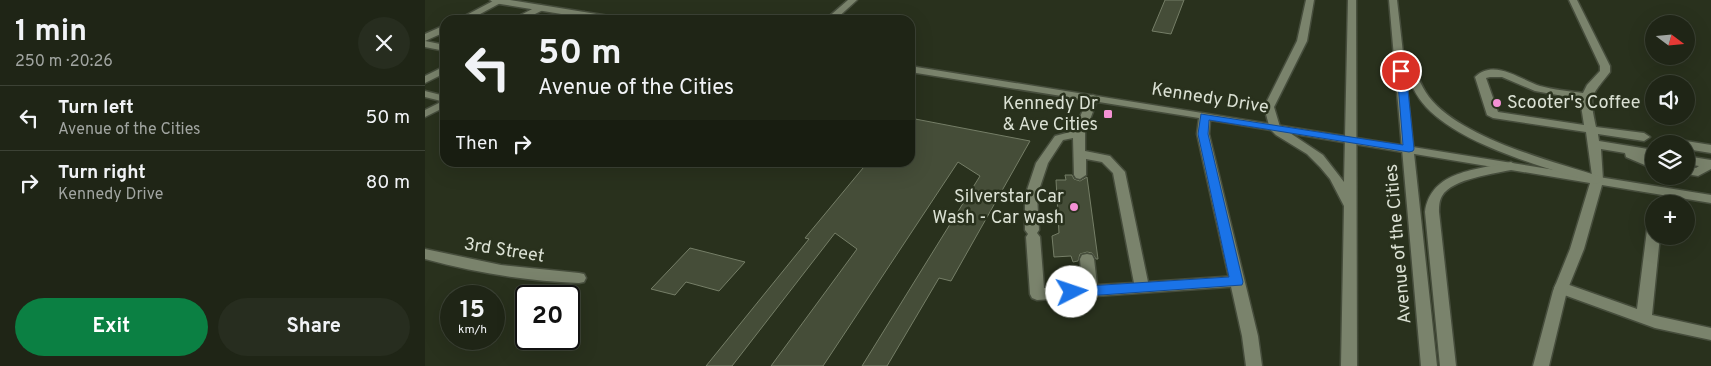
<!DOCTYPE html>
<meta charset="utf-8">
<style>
body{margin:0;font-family:Overpass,sans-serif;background:#272d1f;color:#f1f3f6;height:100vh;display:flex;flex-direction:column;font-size:19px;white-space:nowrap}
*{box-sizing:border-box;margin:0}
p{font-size:16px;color:#a1a5a1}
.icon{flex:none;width:28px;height:28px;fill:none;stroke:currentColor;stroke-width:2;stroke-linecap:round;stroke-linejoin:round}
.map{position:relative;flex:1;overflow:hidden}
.details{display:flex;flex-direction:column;background:#1f2516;width:425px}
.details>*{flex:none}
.banner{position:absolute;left:15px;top:15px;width:475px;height:152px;border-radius:15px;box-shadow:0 5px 20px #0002,0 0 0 1px #3c4235;background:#1f2516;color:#f1f3f6;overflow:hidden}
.needle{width:32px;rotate:106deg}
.tools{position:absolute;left:1220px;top:15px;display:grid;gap:10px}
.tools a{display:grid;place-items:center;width:50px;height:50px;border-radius:50%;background:#1f2516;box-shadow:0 5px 20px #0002,0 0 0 1px #3c4235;font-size:25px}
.speed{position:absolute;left:15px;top:285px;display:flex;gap:10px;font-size:25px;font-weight:700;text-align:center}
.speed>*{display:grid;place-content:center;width:65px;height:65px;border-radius:50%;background:#1f2516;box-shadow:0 5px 20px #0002,0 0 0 1px #3c4235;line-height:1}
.speed small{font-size:12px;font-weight:400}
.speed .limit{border:2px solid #111;border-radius:8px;background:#fff;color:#111}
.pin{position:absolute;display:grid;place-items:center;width:42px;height:42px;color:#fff;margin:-21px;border:2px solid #fff;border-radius:50%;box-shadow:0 1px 5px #0007}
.me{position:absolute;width:55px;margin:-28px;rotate:86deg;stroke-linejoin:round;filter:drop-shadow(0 0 4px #0008)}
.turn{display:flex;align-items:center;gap:18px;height:105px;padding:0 15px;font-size:22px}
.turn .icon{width:65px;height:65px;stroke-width:2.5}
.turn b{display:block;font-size:35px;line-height:42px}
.then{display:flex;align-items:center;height:48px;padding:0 15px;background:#0003;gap:10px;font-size:19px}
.round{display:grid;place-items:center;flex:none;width:52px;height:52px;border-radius:26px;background:#272d1f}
.headline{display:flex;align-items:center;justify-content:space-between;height:85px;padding:0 15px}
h1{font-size:30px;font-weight:700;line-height:38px}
.primary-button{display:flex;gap:10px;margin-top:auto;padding:10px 15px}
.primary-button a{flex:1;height:58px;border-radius:30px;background:#0b8043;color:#fff;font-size:20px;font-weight:700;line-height:58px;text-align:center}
.primary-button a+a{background:#272d1f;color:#f1f3f6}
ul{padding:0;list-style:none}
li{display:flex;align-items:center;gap:15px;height:65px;padding:0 15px;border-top:1px solid #3c4235}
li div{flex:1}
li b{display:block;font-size:19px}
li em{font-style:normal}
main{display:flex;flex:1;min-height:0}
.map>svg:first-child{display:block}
</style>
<main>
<section class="details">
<div class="headline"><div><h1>1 min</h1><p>250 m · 20:26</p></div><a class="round"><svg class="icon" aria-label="close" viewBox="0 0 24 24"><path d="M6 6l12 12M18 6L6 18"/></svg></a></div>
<ul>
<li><svg class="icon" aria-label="left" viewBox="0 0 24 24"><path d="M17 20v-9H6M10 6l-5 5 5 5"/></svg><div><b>Turn left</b><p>Avenue of the Cities</p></div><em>50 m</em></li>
<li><svg class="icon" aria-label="right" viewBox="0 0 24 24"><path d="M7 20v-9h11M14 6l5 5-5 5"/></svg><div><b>Turn right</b><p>Kennedy Drive</p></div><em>80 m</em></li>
</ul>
<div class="primary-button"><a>Exit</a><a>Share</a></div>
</section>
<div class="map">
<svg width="1286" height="366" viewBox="0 0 1286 366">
<rect width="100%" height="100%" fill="#29311d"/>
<g fill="#454d38" stroke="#757e67">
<path d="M 740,0 L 759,0 L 746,34 L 727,31 Z"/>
<path d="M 485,118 L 605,141 L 526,281 L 514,278 L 462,366 L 437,366 L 555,176 L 533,162 L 398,366 L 346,366 L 432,249 L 410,233 L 307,366 L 281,366 L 384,239 L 380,238 L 443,162 L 485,162 Z"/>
<path d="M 640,175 L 647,175 L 649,179 L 655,181 L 662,177 L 673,259 L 671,259 L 667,253 L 662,252 L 655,254 L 653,261 L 648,262 L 646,256 L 629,257 L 627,236 L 634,233 L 631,180 L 641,180 Z"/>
<path d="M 265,248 L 320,262 L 294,291 L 261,282 L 250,295 L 226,289 Z"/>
</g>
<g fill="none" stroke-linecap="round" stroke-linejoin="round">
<defs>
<g id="service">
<path d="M 70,0 L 81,0 L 44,20 L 32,20 Z"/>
<path d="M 1144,0 L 1152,0 L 1185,66 L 1185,72 C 1165,98 1164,94 1171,127 L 1219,133 L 1225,137 L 1219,141 L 1173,134 L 1174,141 L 1229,150 L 1229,158 L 1220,156 L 1229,160 L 1229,169 L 1201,157 L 1200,153 L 1176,149 L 1178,180 L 1172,184 L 1168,183 L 1161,132 L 1068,118 L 1062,115 L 1050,77 C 1069,58 1096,80 1115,86 C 1129,90 1144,91 1158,93 L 1162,85 L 1175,71 L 1175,66 ZM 1065,77 L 1077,77 L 1110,91 L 1155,99 L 1159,125 L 1073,112 L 1061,78 Z"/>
<path d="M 115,5 L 118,6 L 118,10 L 98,20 L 86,20 Z"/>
<path d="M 20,25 L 20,32 L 0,41 L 0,34 Z"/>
<path d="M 0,41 L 20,45 L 20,51 L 0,47 Z"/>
<path d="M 20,66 L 20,73 L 0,83 L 0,76 Z"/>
<path d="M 0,91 L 20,96 L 20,102 L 0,97 Z"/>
<path d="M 668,95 L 673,98 L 660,133 L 660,151 L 685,156 L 700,172 L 723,282 L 812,276 L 817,278 L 819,282 L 817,286 L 612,300 L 607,298 L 605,294 L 601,237 L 603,234 L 600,230 L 600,196 L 611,163 L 630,136 L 649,131 L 663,98 ZM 648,138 L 649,175 L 651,178 L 655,179 L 661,175 L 661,159 L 677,162 L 688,173 L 709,283 L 672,285 L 669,259 L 667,255 L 662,254 L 657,255 L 655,259 L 657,286 L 619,288 L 615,237 L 612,233 L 614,230 L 612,196 L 623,163 L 638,140 Z"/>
<path d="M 1261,141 L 1286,145 L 1286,153 L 1261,149 L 1261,144 L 1256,144 Z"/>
<path d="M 1261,156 L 1286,160 L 1286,169 L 1273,176 L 1261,174 L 1261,166 L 1271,168 L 1274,166 L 1261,164 Z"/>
<path d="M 1229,225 L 1229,236 L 1235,236 L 1227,315 L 1286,328 L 1286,340 L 1230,328 L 1131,292 L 1129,288 L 1131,284 L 1136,282 L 1212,309 L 1222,230 L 1224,227 Z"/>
</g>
<g id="minor">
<path d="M 423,0 L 432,0 L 410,20 L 400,20 Z"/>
<path d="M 881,0 L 889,0 L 882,41 L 849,107 L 855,127 L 849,130 L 845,129 L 839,107 L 872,41 Z"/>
<path d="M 159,12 L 164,15 L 157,20 L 146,20 Z"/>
<path d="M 20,100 L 20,107 L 0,117 L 0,110 Z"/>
<path d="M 0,249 L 76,265 L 154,273 L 159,274 L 161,278 L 159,282 L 154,283 C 102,281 51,273 0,259 Z"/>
</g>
<g id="tertiary">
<path d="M 65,0 L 85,0 L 190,17 L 195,20 L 173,20 L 69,3 Z"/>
<path d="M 485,66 L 1286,195 L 1286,203 L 1177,185 L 1159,249 L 1142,291 L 1124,366 L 1108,366 L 1128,291 L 1145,249 L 1165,183 L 785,120 L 784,134 L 833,336 L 837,366 L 821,366 L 817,336 L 772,134 L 774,118 L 485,72 Z"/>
</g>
<g id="secondary">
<path d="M 923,0 L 931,0 L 932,366 L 916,366 L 919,206 L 905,179 L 895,167 L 882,154 L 851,135 L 843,127 L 849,124 L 853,125 L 898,155 L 919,182 Z"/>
<path d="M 964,0 L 972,0 L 978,53 L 985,56 C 990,70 995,85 1004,97 C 1037,139 1127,161 1176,177 L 1178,180 L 1172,184 L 1168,183 C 1117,166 1038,146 1001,107 C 991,96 985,83 980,70 L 1012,366 L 996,366 Z"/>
<path d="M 1086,162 L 1092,166 L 1090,169 C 1071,174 1027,178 1017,196 C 1014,201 1014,207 1014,212 L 1031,366 L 1015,366 L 1000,212 C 1006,170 1052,170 1086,162 Z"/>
</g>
</defs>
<use href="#service" stroke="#464d3c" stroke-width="3"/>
<use href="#minor" stroke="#464d3c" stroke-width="3"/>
<use href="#tertiary" stroke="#464d3c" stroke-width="3"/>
<use href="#secondary" stroke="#464d3c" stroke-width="3"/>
<use href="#service" fill="#7a836c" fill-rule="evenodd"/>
<use href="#minor" fill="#7a836c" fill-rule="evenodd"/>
<use href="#tertiary" fill="#7a836c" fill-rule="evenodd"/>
<use href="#secondary" fill="#7a836c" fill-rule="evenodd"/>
</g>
<path fill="#1a73e8" stroke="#114b97" d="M 976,68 L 981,71 L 989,149 L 988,151 L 984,152 L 784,120 L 783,134 L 818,282 L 817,285 L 647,297 L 643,295 L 641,292 L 643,288 L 647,287 L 804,277 L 773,134 L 776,114 L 978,145 L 972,71 Z"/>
<g fill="#f491d4" stroke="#29311d" stroke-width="2">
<circle cx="1072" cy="103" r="5"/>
<rect x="678" y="109" width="10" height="10" rx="2.5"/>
<circle cx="649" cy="207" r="5"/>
</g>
<g text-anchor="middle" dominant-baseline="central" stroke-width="5" stroke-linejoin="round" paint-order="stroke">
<g font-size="18" fill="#dbe1d4" stroke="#29311d">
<text transform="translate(785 99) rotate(9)">Kennedy Drive</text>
<text transform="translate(974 244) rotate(-95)">Avenue of the Cities</text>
<text transform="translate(79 251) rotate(9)">3rd Street</text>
</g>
<g font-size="18" fill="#dbe1d4" stroke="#29311d" text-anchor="end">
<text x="1082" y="103" text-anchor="start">Scooter's Coffee</text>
<text x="673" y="104">Kennedy Dr<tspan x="673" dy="21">&amp; Ave Cities</tspan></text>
<text x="639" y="197">Silverstar Car<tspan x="639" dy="21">Wash - Car wash</tspan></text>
</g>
</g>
</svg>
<div class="tools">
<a><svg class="needle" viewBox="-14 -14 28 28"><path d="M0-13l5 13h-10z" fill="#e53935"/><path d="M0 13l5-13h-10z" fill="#a1a5a1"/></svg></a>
<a><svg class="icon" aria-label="sound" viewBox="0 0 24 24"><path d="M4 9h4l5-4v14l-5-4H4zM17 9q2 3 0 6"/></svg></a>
<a><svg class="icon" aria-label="layers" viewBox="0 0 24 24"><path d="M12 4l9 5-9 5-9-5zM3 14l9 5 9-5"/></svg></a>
<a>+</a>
</div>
<div class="speed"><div>15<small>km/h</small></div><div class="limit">20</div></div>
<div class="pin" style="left:976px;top:71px;background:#d93025"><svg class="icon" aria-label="arrive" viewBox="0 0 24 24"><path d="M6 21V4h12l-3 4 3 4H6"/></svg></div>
<svg class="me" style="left:647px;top:292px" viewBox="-20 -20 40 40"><circle r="19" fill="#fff"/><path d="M0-13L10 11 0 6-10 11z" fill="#1a73e8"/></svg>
<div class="banner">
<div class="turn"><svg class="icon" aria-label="left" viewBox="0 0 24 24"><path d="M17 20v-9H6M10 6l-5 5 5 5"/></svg><div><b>50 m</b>Avenue of the Cities</div></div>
<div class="then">Then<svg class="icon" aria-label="right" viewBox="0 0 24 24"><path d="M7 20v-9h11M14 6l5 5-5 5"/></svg></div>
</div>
</div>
</main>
